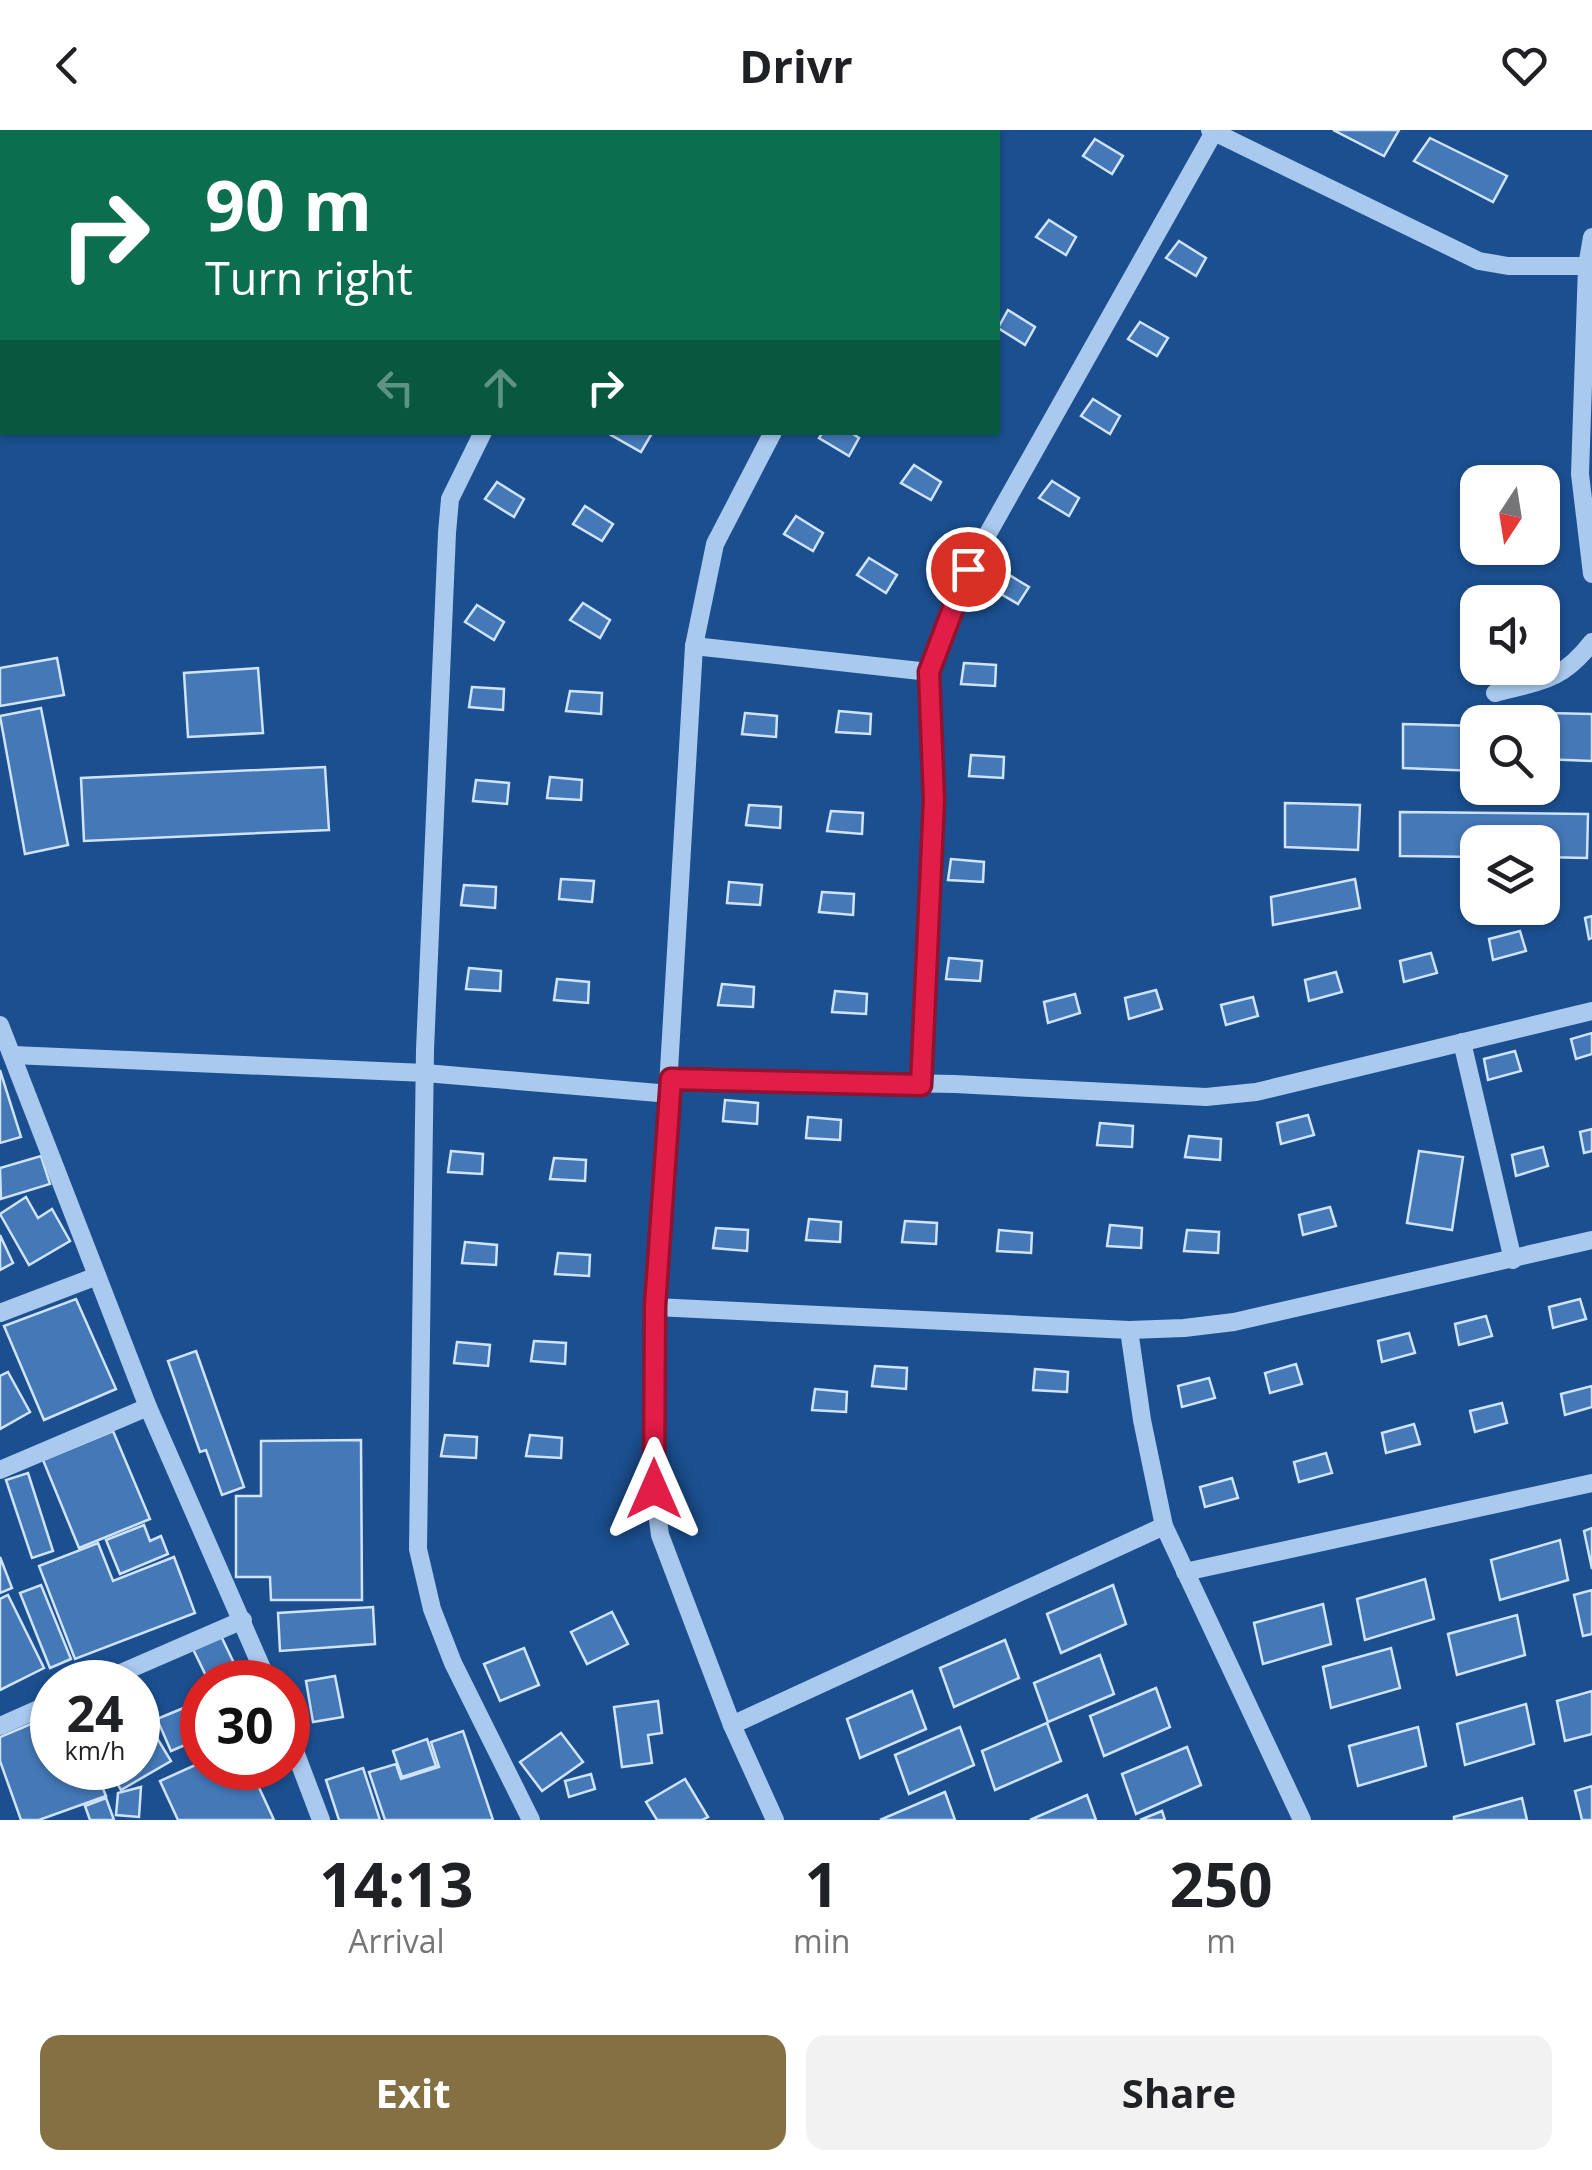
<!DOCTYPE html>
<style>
body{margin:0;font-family:"Open Sans",sans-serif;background:#f2f2f2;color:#202124;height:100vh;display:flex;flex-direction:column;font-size:38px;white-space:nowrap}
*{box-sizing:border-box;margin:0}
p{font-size:32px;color:#757577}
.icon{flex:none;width:55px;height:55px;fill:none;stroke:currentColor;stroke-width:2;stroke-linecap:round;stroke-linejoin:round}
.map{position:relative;height:1690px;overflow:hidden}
.panel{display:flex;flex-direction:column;background:#fff;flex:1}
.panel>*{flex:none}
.banner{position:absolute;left:0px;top:0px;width:1000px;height:305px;box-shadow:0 2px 8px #0004;background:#0b6e4f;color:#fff;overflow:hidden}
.needle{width:65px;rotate:192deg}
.tools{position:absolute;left:1460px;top:335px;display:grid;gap:20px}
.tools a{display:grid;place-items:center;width:100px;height:100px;border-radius:20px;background:#fff;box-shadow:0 2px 8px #0004;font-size:50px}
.speed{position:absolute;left:30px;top:1530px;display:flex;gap:20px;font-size:50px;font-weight:700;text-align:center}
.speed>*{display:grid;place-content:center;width:130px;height:130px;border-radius:50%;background:#fff;box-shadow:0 2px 8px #0004;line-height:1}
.speed small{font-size:25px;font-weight:400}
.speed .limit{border:15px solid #d22;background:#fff;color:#111}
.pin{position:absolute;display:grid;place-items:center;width:85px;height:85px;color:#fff;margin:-42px;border:5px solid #fff;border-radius:50%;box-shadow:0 2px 10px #0007}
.me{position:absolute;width:110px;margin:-55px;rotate:0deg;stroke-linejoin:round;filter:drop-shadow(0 0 8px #0008)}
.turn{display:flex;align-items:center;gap:35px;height:210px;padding:0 40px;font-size:45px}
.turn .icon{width:130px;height:130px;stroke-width:2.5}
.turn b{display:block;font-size:70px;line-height:85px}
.lanes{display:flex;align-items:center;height:95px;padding:0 40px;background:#0003;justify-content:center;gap:50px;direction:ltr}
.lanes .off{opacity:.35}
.eta{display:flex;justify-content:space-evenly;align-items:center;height:170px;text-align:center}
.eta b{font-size:60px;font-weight:700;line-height:70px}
.button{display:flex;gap:20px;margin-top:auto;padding:20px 40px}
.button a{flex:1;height:115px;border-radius:20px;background:#847042;color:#fff;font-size:40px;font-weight:700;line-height:115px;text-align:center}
.button a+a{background:#f2f2f2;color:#202124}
header{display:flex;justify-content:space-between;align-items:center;height:130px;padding:0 40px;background:#fff;font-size:45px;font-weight:700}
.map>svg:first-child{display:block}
</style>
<header><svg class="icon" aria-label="back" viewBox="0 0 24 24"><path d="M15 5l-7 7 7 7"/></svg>Drivr<svg class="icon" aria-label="heart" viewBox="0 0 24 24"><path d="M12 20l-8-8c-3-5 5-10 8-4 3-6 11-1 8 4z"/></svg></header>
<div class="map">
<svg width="1592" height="1690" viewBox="0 0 1592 1690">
<rect width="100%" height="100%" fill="#1b4f8f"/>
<g fill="#4478b7" stroke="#cfe3fa" stroke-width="2.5">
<path d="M 0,0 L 106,0 L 107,2 L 2,2 L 0,66 Z"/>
<path d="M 244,0 L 599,0 L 243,2 Z"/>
<path d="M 1333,0 L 1399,0 L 1384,26 Z"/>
<path d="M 1430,8 L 1507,46 L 1493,72 L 1414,31 Z"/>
<path d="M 1095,9 L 1123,26 L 1112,44 L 1083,26 Z"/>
<path d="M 1049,90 L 1076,107 L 1066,125 L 1036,107 Z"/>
<path d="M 1179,111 L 1206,128 L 1196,146 L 1166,128 Z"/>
<path d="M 1008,180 L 1035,197 L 1025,215 L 998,198 Z"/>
<path d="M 1140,192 L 1168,208 L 1157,226 L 1128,209 Z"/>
<path d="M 1093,269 L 1120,286 L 1110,304 L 1081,286 Z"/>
<path d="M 613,302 L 648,302 L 651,305 L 641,322 L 611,305 Z"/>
<path d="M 823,302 L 850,302 L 859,308 L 849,326 L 819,308 Z"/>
<path d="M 914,335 L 941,352 L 931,370 L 901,353 Z"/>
<path d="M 1052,351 L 1079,368 L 1069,386 L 1039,368 Z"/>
<path d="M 497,352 L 524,369 L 514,387 L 485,369 Z"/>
<path d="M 585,376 L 613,394 L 602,411 L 573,394 Z"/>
<path d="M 796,386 L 823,403 L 813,421 L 784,404 Z"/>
<path d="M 869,428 L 897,445 L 886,463 L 857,445 Z"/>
<path d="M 1001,440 L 1029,457 L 1018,474 L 989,457 Z"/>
<path d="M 583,473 L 610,490 L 600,508 L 570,490 Z"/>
<path d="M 477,475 L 504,492 L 494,510 L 465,492 Z"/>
<path d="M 57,528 L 64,565 L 0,576 L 0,538 Z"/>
<path d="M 964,533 L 996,535 L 995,556 L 961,554 Z"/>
<path d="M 258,538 L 263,603 L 188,607 L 184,543 Z"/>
<path d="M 472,557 L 504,559 L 503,580 L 469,577 Z"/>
<path d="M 570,561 L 602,563 L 601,584 L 566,581 Z"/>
<path d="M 41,578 L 68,715 L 25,724 L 0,586 Z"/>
<path d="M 839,581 L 871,584 L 870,604 L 836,602 Z"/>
<path d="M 1500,582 L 1592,584 L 1592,631 L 1542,629 L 1542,592 L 1500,592 Z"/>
<path d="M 745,583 L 777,586 L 776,607 L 742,604 Z"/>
<path d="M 1403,594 L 1478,596 L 1476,641 L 1403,638 Z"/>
<path d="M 971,625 L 1004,627 L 1003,648 L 969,646 Z"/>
<path d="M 325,637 L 329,700 L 84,711 L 81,648 Z"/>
<path d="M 550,647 L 582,650 L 581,670 L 547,668 Z"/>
<path d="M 476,650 L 509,653 L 507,674 L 473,671 Z"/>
<path d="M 1285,673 L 1360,675 L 1358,720 L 1285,717 Z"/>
<path d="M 749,675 L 781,677 L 780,698 L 746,695 Z"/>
<path d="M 831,681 L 863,683 L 862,704 L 827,701 Z"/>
<path d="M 1400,682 L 1588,684 L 1587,728 L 1542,727 L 1542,712 L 1478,712 L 1478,727 L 1400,726 Z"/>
<path d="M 951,729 L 984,732 L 983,752 L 948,750 Z"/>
<path d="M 561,749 L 594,751 L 592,772 L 559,769 Z"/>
<path d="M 1355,749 L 1360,778 L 1273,795 L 1271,767 Z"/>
<path d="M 729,752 L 762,755 L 760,775 L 727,773 Z"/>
<path d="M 464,755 L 496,757 L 495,778 L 461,775 Z"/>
<path d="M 822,762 L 854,764 L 853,785 L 819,782 Z"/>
<path d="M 1592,786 L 1592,808 L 1589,809 L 1585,788 Z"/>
<path d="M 1520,801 L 1526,821 L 1493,830 L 1489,809 Z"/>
<path d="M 1431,823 L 1437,843 L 1404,852 L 1400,831 Z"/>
<path d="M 949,828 L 982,831 L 980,851 L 946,849 Z"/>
<path d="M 469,838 L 501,841 L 500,861 L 466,859 Z"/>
<path d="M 1336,842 L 1342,862 L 1309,871 L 1305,850 Z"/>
<path d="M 557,849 L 589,852 L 588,873 L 554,870 Z"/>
<path d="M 722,854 L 754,857 L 753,877 L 718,875 Z"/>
<path d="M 1156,860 L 1162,879 L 1129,889 L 1125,868 Z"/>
<path d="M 835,861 L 867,864 L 866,884 L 832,882 Z"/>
<path d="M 1075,864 L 1080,883 L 1048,893 L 1044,872 Z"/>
<path d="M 1253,867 L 1258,886 L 1226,895 L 1221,875 Z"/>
<path d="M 1592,903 L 1592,924 L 1576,929 L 1571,909 Z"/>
<path d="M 1515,921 L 1521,941 L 1488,950 L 1484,929 Z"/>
<path d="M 0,940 L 21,1007 L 0,1013 Z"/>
<path d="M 725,970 L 758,973 L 757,994 L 723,991 Z"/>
<path d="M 1308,985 L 1314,1005 L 1281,1014 L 1277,993 Z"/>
<path d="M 808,987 L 841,990 L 840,1010 L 806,1008 Z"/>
<path d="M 1100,993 L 1133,996 L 1132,1017 L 1097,1015 Z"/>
<path d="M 1592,999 L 1592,1021 L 1584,1023 L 1580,1002 Z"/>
<path d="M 1189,1006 L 1221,1009 L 1220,1030 L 1185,1027 Z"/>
<path d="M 1543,1017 L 1548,1036 L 1516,1046 L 1512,1025 Z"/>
<path d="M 451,1021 L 483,1024 L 482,1044 L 448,1042 Z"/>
<path d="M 1419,1021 L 1463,1027 L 1452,1100 L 1407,1093 Z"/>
<path d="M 41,1026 L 50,1054 L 1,1069 L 0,1038 Z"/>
<path d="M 554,1028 L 586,1030 L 585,1051 L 550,1049 Z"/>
<path d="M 26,1067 L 38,1088 L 52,1079 L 70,1111 L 29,1135 L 0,1084 Z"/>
<path d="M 1330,1077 L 1336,1096 L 1303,1105 L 1299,1085 Z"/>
<path d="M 809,1089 L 841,1092 L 840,1112 L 806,1110 Z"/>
<path d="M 905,1091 L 937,1093 L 936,1114 L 902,1112 Z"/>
<path d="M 1110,1095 L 1142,1098 L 1141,1118 L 1107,1116 Z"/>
<path d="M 716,1098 L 748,1100 L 747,1121 L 713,1118 Z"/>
<path d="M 999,1100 L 1032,1103 L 1031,1123 L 997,1121 Z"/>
<path d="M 1187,1100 L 1219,1102 L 1218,1123 L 1184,1121 Z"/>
<path d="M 0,1105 L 13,1133 L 0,1140 Z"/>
<path d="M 465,1112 L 497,1115 L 496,1135 L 462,1133 Z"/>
<path d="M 558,1123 L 590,1125 L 589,1146 L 555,1144 Z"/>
<path d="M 76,1169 L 116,1259 L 44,1290 L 4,1196 Z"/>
<path d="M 1580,1169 L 1586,1189 L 1553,1198 L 1549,1177 Z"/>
<path d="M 1486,1186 L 1492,1206 L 1459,1215 L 1455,1194 Z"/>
<path d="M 1409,1203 L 1415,1223 L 1382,1232 L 1378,1211 Z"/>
<path d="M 534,1211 L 566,1213 L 565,1234 L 531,1231 Z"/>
<path d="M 457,1212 L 490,1215 L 488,1236 L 454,1233 Z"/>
<path d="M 196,1221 L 244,1357 L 222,1365 L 206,1320 L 200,1322 L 168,1231 Z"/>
<path d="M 1296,1234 L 1302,1254 L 1270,1263 L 1265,1243 Z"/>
<path d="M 875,1236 L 907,1238 L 906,1259 L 872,1256 Z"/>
<path d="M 1035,1239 L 1068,1242 L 1067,1262 L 1033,1260 Z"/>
<path d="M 8,1242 L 30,1282 L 0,1299 L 0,1246 Z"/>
<path d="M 1209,1248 L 1215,1268 L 1182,1277 L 1178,1256 Z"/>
<path d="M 1592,1256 L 1592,1277 L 1565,1285 L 1561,1264 Z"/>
<path d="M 815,1259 L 847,1262 L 846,1282 L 812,1280 Z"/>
<path d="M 1502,1273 L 1507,1293 L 1475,1302 L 1470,1281 Z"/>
<path d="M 1414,1294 L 1420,1314 L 1386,1323 L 1382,1303 Z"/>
<path d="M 113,1301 L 150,1389 L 79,1418 L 43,1330 Z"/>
<path d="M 445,1305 L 477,1307 L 476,1328 L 441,1326 Z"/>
<path d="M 530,1305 L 562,1308 L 561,1328 L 526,1326 Z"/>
<path d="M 361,1310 L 362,1470 L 271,1470 L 270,1447 L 236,1447 L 236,1366 L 261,1366 L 261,1311 Z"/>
<path d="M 1326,1323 L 1332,1343 L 1299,1352 L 1294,1332 Z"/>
<path d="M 28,1343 L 53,1421 L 32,1428 L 6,1350 Z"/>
<path d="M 1232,1348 L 1238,1368 L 1205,1377 L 1200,1357 Z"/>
<path d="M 144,1395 L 150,1411 L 161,1406 L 168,1424 L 120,1444 L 106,1410 Z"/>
<path d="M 1592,1398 L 1592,1439 L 1584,1401 Z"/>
<path d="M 1560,1410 L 1568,1450 L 1500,1470 L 1491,1430 Z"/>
<path d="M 98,1413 L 113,1451 L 174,1427 L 195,1483 L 75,1529 L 39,1436 Z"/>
<path d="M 0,1427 L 12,1458 L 0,1463 Z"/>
<path d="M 1425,1449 L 1434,1489 L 1365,1510 L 1357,1469 Z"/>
<path d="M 41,1455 L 71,1529 L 50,1538 L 20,1463 Z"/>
<path d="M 1113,1455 L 1126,1494 L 1061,1523 L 1047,1484 Z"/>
<path d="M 1592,1460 L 1592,1504 L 1583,1506 L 1574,1465 Z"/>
<path d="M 8,1465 L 44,1538 L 0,1560 L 0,1469 Z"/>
<path d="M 1323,1474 L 1331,1514 L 1263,1534 L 1254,1493 Z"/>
<path d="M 373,1477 L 375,1514 L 280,1521 L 278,1483 Z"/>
<path d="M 612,1482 L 628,1514 L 587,1534 L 571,1502 Z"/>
<path d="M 1517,1485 L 1525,1525 L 1457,1545 L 1448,1504 Z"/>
<path d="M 221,1506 L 243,1552 L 209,1552 L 193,1519 Z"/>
<path d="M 1005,1510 L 1019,1548 L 954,1577 L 940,1538 Z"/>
<path d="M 524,1518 L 539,1555 L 500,1571 L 484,1534 Z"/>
<path d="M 1391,1518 L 1400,1558 L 1331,1578 L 1323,1537 Z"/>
<path d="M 1100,1525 L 1114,1564 L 1048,1592 L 1034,1553 Z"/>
<path d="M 335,1546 L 343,1587 L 313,1592 L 306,1551 Z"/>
<path d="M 1156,1558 L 1170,1597 L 1104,1626 L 1090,1586 Z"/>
<path d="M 912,1561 L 926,1599 L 860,1628 L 847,1589 Z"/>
<path d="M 1592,1561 L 1592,1604 L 1565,1611 L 1557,1571 Z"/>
<path d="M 147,1568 L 157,1600 L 138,1606 L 138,1572 Z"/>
<path d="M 658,1571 L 662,1603 L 648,1605 L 652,1633 L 622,1637 L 614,1577 Z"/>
<path d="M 1526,1574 L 1534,1614 L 1465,1635 L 1457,1594 Z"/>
<path d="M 186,1577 L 199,1609 L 171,1621 L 157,1589 Z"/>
<path d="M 52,1585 L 52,1638 L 95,1638 L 106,1666 L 39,1690 L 21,1690 L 0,1631 L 0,1607 Z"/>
<path d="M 1047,1593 L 1061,1631 L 995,1660 L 982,1621 Z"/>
<path d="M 960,1597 L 974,1635 L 909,1664 L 895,1625 Z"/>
<path d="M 1418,1597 L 1426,1636 L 1358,1656 L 1349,1616 Z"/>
<path d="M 463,1601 L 493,1690 L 385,1690 L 369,1642 L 396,1634 L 401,1649 L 439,1637 L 431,1612 Z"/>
<path d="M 154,1603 L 171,1631 L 121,1660 L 108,1638 L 138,1638 L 138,1613 Z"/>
<path d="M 561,1603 L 583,1632 L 542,1661 L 520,1632 Z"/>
<path d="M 427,1609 L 436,1636 L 402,1647 L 393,1621 Z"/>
<path d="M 1187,1617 L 1201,1655 L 1136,1684 L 1122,1644 Z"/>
<path d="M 202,1632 L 202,1638 L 250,1638 L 274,1690 L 178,1690 L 160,1651 Z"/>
<path d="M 363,1638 L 380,1690 L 339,1690 L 326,1650 Z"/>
<path d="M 591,1644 L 595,1659 L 569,1667 L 565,1651 Z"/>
<path d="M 685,1649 L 708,1687 L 702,1690 L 657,1690 L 646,1672 Z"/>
<path d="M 1592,1656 L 1592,1690 L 1582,1690 L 1575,1661 Z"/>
<path d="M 141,1657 L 139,1687 L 116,1685 L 118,1663 Z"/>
<path d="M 945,1662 L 955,1690 L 880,1690 Z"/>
<path d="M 1087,1665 L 1096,1690 L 1030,1690 Z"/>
<path d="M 106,1668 L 114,1690 L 90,1690 L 85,1676 Z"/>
<path d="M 1522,1668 L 1527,1690 L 1454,1690 L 1454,1687 Z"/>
<path d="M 1162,1681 L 1165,1690 L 1140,1690 Z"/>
</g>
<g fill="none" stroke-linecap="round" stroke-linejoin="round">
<g stroke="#a9c9ee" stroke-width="18">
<path d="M 1210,0 L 1479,131 L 1508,136 L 1592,136"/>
<path d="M 647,2 L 648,0"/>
<path d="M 931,2 L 932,0"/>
<path d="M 1592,107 L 1587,136 L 1580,344 L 1592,444"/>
<path d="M 483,302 L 450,369 L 447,403 L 425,920 L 418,1419 L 432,1479 L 453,1533 L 531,1690"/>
<path d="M 773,302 L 715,414 L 694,516 L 655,1177 L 654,1359 L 660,1405 L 732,1595 L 775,1690"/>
<path d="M 694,516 L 929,542"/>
<path d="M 1495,563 C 1541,551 1562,551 1592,512"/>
<path d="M 0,895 L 148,1277 L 268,1552"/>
<path d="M 1462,912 L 1513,1130"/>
<path d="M 13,925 L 425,943 L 670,964"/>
<path d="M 671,949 L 955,954 L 1206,967 L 1256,962 L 1592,881"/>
<path d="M 921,955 L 934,670 L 929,542 L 968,439 L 1214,2"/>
<path d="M 655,1177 L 1129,1200 L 1184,1198 L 1234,1192 L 1592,1110"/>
<path d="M 0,1183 L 97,1146"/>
<path d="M 1129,1200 L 1142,1290 L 1164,1396 L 1302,1690"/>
<path d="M 0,1340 L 148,1277"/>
<path d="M 1185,1442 L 1592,1353"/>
<path d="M 100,1552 L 243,1490"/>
<path d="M 732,1595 L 1164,1396"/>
<path d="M 0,1596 L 52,1573"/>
<path d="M 288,1603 L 321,1690"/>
</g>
</g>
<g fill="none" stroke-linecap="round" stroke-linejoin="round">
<defs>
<path id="route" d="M 654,1359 L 655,1176 L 671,949 L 921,955 L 934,670 L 929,542 L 968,439"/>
</defs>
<use href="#route" stroke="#92132f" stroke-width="25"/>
<use href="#route" stroke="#e11d48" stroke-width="18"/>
</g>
</svg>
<div class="tools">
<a><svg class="needle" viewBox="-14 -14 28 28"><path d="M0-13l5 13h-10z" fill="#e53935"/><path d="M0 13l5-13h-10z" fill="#757577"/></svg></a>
<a><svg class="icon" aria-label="sound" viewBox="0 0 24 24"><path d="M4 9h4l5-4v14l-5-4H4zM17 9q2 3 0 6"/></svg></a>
<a><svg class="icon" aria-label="search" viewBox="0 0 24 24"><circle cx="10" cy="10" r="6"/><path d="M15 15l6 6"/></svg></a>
<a><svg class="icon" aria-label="layers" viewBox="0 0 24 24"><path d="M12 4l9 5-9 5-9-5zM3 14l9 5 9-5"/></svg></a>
</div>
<div class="speed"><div>24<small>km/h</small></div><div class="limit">30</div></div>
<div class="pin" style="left:968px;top:439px;background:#d93025"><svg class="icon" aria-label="arrive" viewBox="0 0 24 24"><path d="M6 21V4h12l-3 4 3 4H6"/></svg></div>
<svg class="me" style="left:654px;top:1359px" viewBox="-20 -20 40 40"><path d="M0-17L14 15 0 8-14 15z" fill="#e11d48" stroke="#fff" stroke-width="4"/></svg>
<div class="banner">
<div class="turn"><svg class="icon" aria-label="right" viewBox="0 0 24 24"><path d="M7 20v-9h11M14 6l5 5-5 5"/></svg><div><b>90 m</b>Turn right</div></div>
<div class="lanes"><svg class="icon off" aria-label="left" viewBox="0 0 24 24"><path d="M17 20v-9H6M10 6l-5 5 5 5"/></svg><svg class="icon off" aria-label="ahead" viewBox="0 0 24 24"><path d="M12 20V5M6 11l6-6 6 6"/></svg><svg class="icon" aria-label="right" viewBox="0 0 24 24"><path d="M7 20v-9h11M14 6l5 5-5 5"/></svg></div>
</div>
</div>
<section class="panel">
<div class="eta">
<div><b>14:13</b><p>Arrival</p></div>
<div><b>1</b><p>min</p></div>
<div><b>250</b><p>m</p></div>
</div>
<div class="button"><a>Exit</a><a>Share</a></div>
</section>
